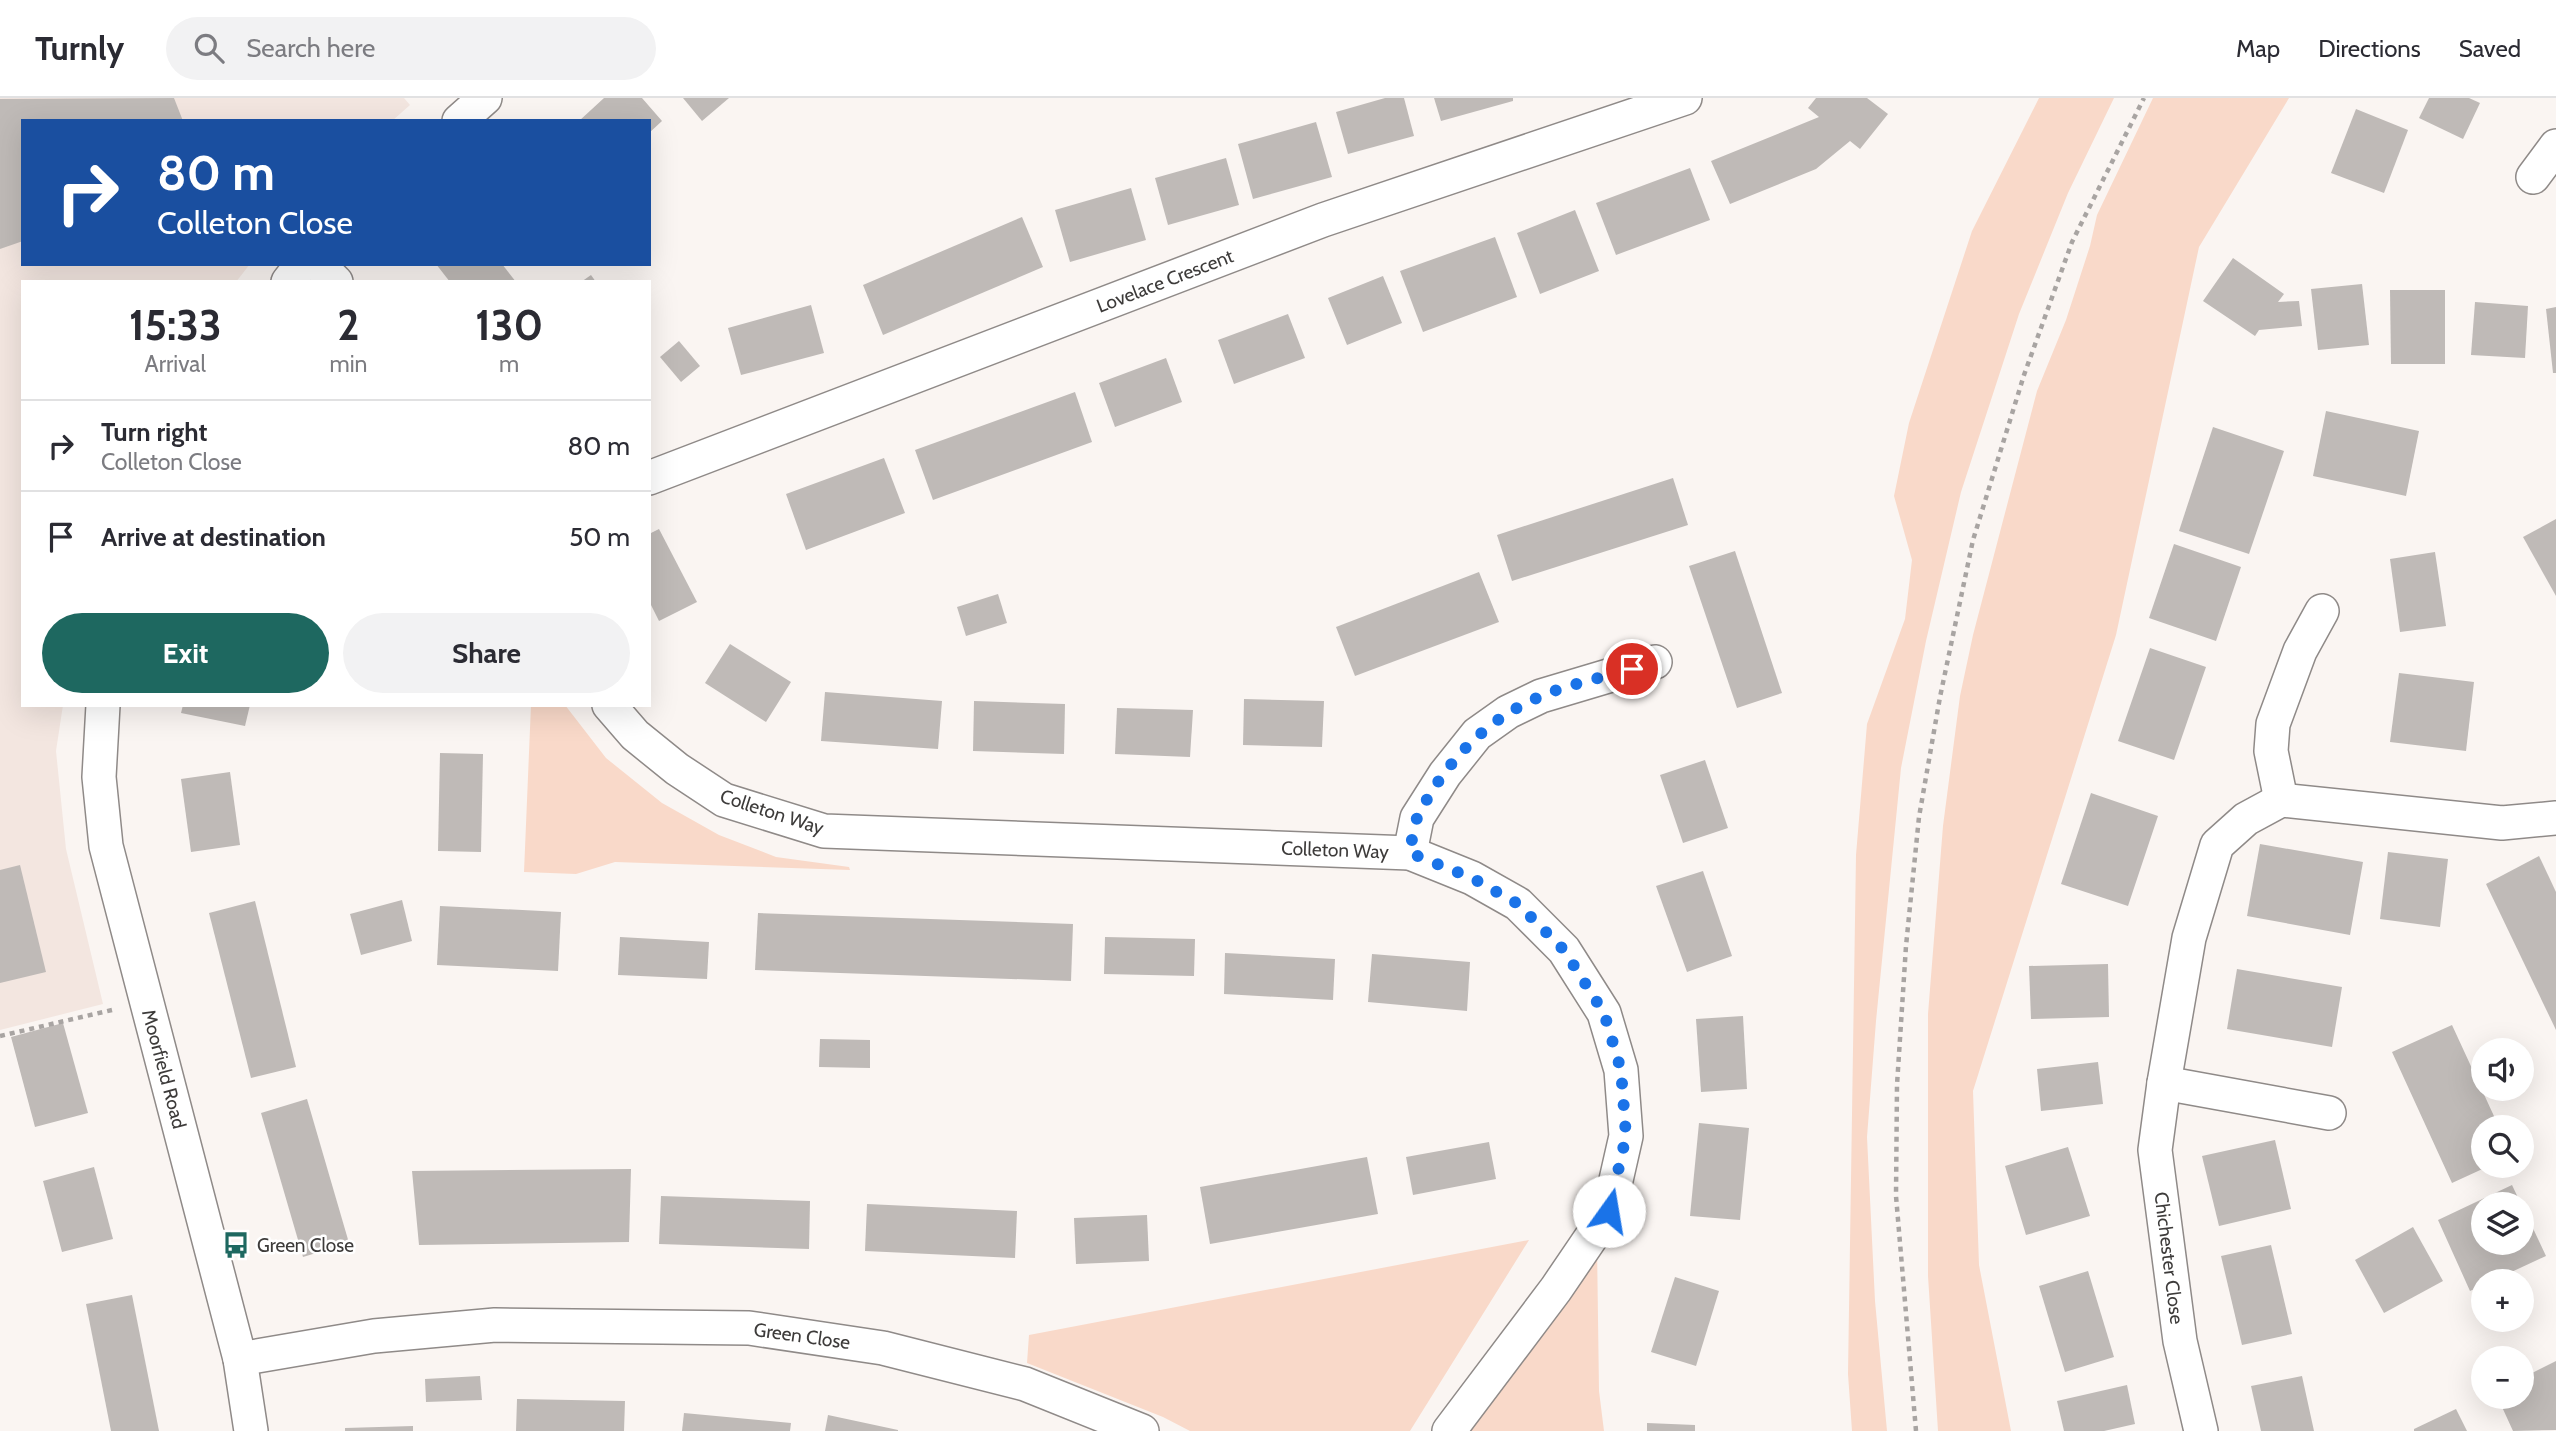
<!DOCTYPE html>
<meta charset="utf-8">
<style>
body{margin:0;font-family:Cabin,sans-serif;background:#f2f2f3;color:#2b2b33;height:100vh;display:flex;flex-direction:column;font-size:26px;white-space:nowrap}
*{box-sizing:border-box;margin:0}
p{font-size:23px;color:#7c7c81}
.icon{flex:none;width:38px;height:38px;fill:none;stroke:currentColor;stroke-width:2;stroke-linecap:round;stroke-linejoin:round}
.map{position:relative;flex:1;overflow:hidden}
.panel{position:absolute;left:21px;top:182px;width:630px;height:427px;display:flex;flex-direction:column;background:#fff;border-radius:0px;box-shadow:0 7px 28px #0002}
.panel>*{flex:none}
.guide{position:absolute;left:21px;top:21px;width:630px;height:147px;border-radius:0px;box-shadow:0 7px 28px #0002;background:#1a4fa0;color:#fff;overflow:hidden}
.buttons{position:absolute;left:2471px;top:940px;display:grid;gap:14px}
.buttons a{display:grid;place-items:center;width:63px;height:63px;border-radius:50%;background:#fff;box-shadow:0 7px 28px #0002;font-size:35px}
.pin{position:absolute;display:grid;place-items:center;width:60px;height:60px;color:#fff;margin:-30px;border:4px solid #fff;border-radius:50%;box-shadow:0 2px 7px #0007}
.me{position:absolute;width:77px;margin:-38px;rotate:13deg;stroke-linejoin:round;filter:drop-shadow(0 0 5px #0008)}
.turn{display:flex;align-items:center;gap:24px;height:147px;padding:0 21px;font-size:32px}
.turn .icon{width:91px;height:91px;stroke-width:2.5}
.turn b{display:block;font-size:49px;line-height:60px}
.eta{display:flex;justify-content:space-evenly;align-items:center;height:119px;text-align:center}
.eta b{font-size:42px;font-weight:700;line-height:49px}
.cta{display:flex;gap:14px;margin-top:auto;padding:14px 21px}
.cta a{flex:1;height:80px;border-radius:42px;background:#1e6860;color:#fff;font-size:28px;font-weight:700;line-height:80px;text-align:center}
.cta a+a{background:#f2f2f3;color:#2b2b33}
ul{padding:0;list-style:none}
li{display:flex;align-items:center;gap:21px;height:91px;padding:0 21px;border-top:2px solid #e1e1e2}
li div{flex:1}
li b{display:block;font-size:26px}
li em{font-style:normal}
header{display:flex;align-items:center;gap:42px;box-sizing:border-box;height:98px;padding:0 35px;background:#fff;border-bottom:2px solid #e1e1e2}
header strong{font-size:33px}
nav{display:flex;gap:38px;margin-inline-start:auto;font-size:24px}
.search{width:490px;height:63px;background:#f2f2f3;display:flex;align-items:center;gap:18px;box-sizing:border-box;padding:0 24px;border-radius:38px;color:#7c7c81;font-size:26px}
.map>svg:first-child{display:block}
</style>
<header>
<strong>Turnly</strong>
<div class="search"><svg class="icon" aria-label="search" viewBox="0 0 24 24"><circle cx="10" cy="10" r="6"/><path d="M15 15l6 6"/></svg>Search here</div>
<nav><a>Map</a><a>Directions</a><a>Saved</a></nav>
</header>
<div class="map">
<svg width="2556" height="1333" viewBox="0 0 2556 1333">
<rect width="100%" height="100%" fill="#faf5f2"/>
<path fill="#f3e6e0" d="M 0,0 L 404,0 L 410,7 L 392,23 L 23,23 L 23,166 L 250,166 L 236,184 L 23,184 L 23,607 L 63,607 L 56,653 L 66,751 L 103,906 L 0,932 Z"/>
<g fill="#f9d9c9">
<path d="M 2039,0 L 2114,0 L 2068,95 L 2019,216 L 1961,394 L 1926,543 L 1901,670 L 1876,923 L 1867,1039 L 1875,1203 L 1887,1333 L 1852,1333 L 1848,1276 L 1856,757 L 1867,626 L 1905,521 L 1912,462 L 1894,398 L 1909,325 L 1972,133 Z"/>
<path d="M 2153,0 L 2289,0 L 2199,149 L 2116,537 L 1973,993 L 1979,1167 L 2011,1333 L 1938,1333 L 1928,1178 L 1928,916 L 1943,728 L 1960,598 L 1973,537 L 2037,293 L 2066,222 L 2090,148 L 2097,117 Z"/>
<path d="M 531,607 L 565,607 L 606,660 L 662,705 L 719,737 L 776,759 L 849,769 L 850,772 L 615,764 L 576,776 L 524,774 Z"/>
<path d="M 1529,1142 L 1410,1333 L 1190,1333 L 1163,1319 L 1027,1265 L 1029,1237 Z"/>
<path d="M 1597,1147 L 1599,1293 L 1604,1333 L 1462,1333 Z"/>
</g>
<g fill="#bfbab7">
<path d="M 174,0 L 183,23 L 23,23 L 23,143 L 0,151 L 0,1 Z"/>
<path d="M 604,0 L 642,0 L 662,23 L 649,35 L 649,23 L 579,23 Z"/>
<path d="M 683,0 L 729,0 L 702,23 Z"/>
<path d="M 1385,0 L 1404,0 L 1414,38 L 1348,56 L 1336,14 Z"/>
<path d="M 1434,0 L 1513,0 L 1513,3 L 1441,23 Z"/>
<path d="M 1816,0 L 1867,0 L 1888,16 L 1860,51 L 1850,43 L 1816,71 L 1730,106 L 1711,63 L 1819,19 L 1808,10 Z"/>
<path d="M 2429,0 L 2469,0 L 2480,5 L 2463,41 L 2419,20 Z"/>
<path d="M 2356,11 L 2408,32 L 2384,95 L 2331,75 Z"/>
<path d="M 1316,24 L 1332,79 L 1253,101 L 1238,46 Z"/>
<path d="M 1226,60 L 1239,107 L 1168,127 L 1155,80 Z"/>
<path d="M 1690,70 L 1710,122 L 1616,157 L 1596,105 Z"/>
<path d="M 1131,90 L 1146,142 L 1070,164 L 1055,112 Z"/>
<path d="M 1575,112 L 1599,173 L 1540,196 L 1517,135 Z"/>
<path d="M 1022,119 L 1043,169 L 883,237 L 863,187 Z"/>
<path d="M 1495,139 L 1517,199 L 1423,234 L 1400,173 Z"/>
<path d="M 2233,160 L 2284,196 L 2278,204 L 2299,203 L 2302,228 L 2259,232 L 2255,238 L 2203,203 Z"/>
<path d="M 436,166 L 502,166 L 516,184 L 450,184 Z"/>
<path d="M 591,177 L 596,184 L 581,184 Z"/>
<path d="M 1383,178 L 1402,225 L 1347,247 L 1328,200 Z"/>
<path d="M 2362,186 L 2369,247 L 2318,252 L 2311,191 Z"/>
<path d="M 2390,192 L 2445,192 L 2445,266 L 2391,266 Z"/>
<path d="M 2475,204 L 2528,208 L 2525,260 L 2471,257 Z"/>
<path d="M 811,207 L 824,255 L 741,277 L 728,230 Z"/>
<path d="M 2556,209 L 2556,275 L 2553,275 L 2546,211 Z"/>
<path d="M 1288,216 L 1305,260 L 1234,286 L 1218,242 Z"/>
<path d="M 679,243 L 700,268 L 681,284 L 660,259 Z"/>
<path d="M 1166,260 L 1182,304 L 1115,329 L 1099,285 Z"/>
<path d="M 1075,294 L 1092,344 L 933,402 L 915,352 Z"/>
<path d="M 2326,313 L 2419,333 L 2406,398 L 2313,378 Z"/>
<path d="M 2213,329 L 2284,353 L 2249,456 L 2179,433 Z"/>
<path d="M 884,360 L 905,415 L 806,452 L 786,396 Z"/>
<path d="M 1673,380 L 1688,427 L 1512,483 L 1497,437 Z"/>
<path d="M 2556,421 L 2556,498 L 2523,439 Z"/>
<path d="M 659,431 L 697,504 L 659,523 L 649,503 L 649,436 Z"/>
<path d="M 2174,446 L 2241,469 L 2216,543 L 2149,520 Z"/>
<path d="M 1735,453 L 1782,595 L 1737,610 L 1689,468 Z"/>
<path d="M 2435,454 L 2446,528 L 2400,534 L 2390,461 Z"/>
<path d="M 1479,474 L 1499,524 L 1355,578 L 1336,529 Z"/>
<path d="M 998,496 L 1007,525 L 966,538 L 957,509 Z"/>
<path d="M 730,546 L 791,584 L 766,624 L 705,585 Z"/>
<path d="M 2150,550 L 2206,569 L 2174,662 L 2118,643 Z"/>
<path d="M 2399,575 L 2474,584 L 2466,653 L 2390,644 Z"/>
<path d="M 825,594 L 942,603 L 938,651 L 821,643 Z"/>
<path d="M 1244,601 L 1324,603 L 1322,649 L 1243,647 Z"/>
<path d="M 974,603 L 1065,606 L 1064,656 L 973,653 Z"/>
<path d="M 183,607 L 250,607 L 245,628 L 181,615 Z"/>
<path d="M 1117,610 L 1193,612 L 1190,659 L 1115,656 Z"/>
<path d="M 440,655 L 483,656 L 481,754 L 438,753 Z"/>
<path d="M 1705,662 L 1728,730 L 1683,745 L 1660,677 Z"/>
<path d="M 230,674 L 240,747 L 191,754 L 181,681 Z"/>
<path d="M 2091,695 L 2158,718 L 2128,808 L 2061,786 Z"/>
<path d="M 2260,746 L 2363,764 L 2350,837 L 2247,818 Z"/>
<path d="M 2388,754 L 2448,761 L 2440,829 L 2380,821 Z"/>
<path d="M 2539,758 L 2556,794 L 2556,932 L 2486,786 Z"/>
<path d="M 20,767 L 46,874 L 0,885 L 0,772 Z"/>
<path d="M 1703,773 L 1732,858 L 1687,874 L 1656,788 Z"/>
<path d="M 402,802 L 412,843 L 361,857 L 350,816 Z"/>
<path d="M 255,803 L 296,969 L 251,980 L 209,815 Z"/>
<path d="M 440,808 L 561,814 L 558,873 L 437,867 Z"/>
<path d="M 758,815 L 1073,826 L 1071,883 L 755,872 Z"/>
<path d="M 620,839 L 709,844 L 707,881 L 618,877 Z"/>
<path d="M 1105,839 L 1195,841 L 1194,878 L 1104,876 Z"/>
<path d="M 1225,855 L 1335,861 L 1333,902 L 1224,896 Z"/>
<path d="M 1372,856 L 1470,864 L 1467,913 L 1368,904 Z"/>
<path d="M 2108,866 L 2109,919 L 2031,921 L 2029,868 Z"/>
<path d="M 2237,871 L 2342,889 L 2332,949 L 2227,931 Z"/>
<path d="M 1743,918 L 1747,991 L 1701,994 L 1696,921 Z"/>
<path d="M 63,925 L 88,1015 L 35,1029 L 11,939 Z"/>
<path d="M 2452,927 L 2499,1029 L 2483,1029 L 2483,1068 L 2489,1068 L 2452,1085 L 2392,954 Z"/>
<path d="M 820,941 L 870,942 L 870,970 L 819,969 Z"/>
<path d="M 2098,964 L 2103,1006 L 2041,1013 L 2037,971 Z"/>
<path d="M 307,1001 L 349,1145 L 303,1159 L 261,1015 Z"/>
<path d="M 1699,1025 L 1749,1030 L 1740,1122 L 1690,1118 Z"/>
<path d="M 2275,1042 L 2291,1111 L 2219,1128 L 2202,1058 Z"/>
<path d="M 1489,1044 L 1496,1081 L 1413,1097 L 1406,1059 Z"/>
<path d="M 2068,1049 L 2090,1118 L 2026,1137 L 2005,1068 Z"/>
<path d="M 1367,1059 L 1378,1116 L 1210,1146 L 1200,1089 Z"/>
<path d="M 94,1069 L 113,1141 L 62,1154 L 43,1083 Z"/>
<path d="M 631,1071 L 629,1144 L 419,1147 L 412,1073 Z"/>
<path d="M 2512,1087 L 2521,1106 L 2483,1106 L 2483,1144 L 2522,1144 L 2522,1107 L 2546,1158 L 2492,1183 L 2483,1183 L 2483,1187 L 2470,1193 L 2438,1122 Z"/>
<path d="M 661,1098 L 810,1103 L 809,1151 L 659,1146 Z"/>
<path d="M 867,1106 L 1017,1113 L 1015,1160 L 865,1153 Z"/>
<path d="M 1147,1117 L 1149,1163 L 1076,1166 L 1074,1120 Z"/>
<path d="M 2413,1129 L 2443,1183 L 2384,1215 L 2355,1162 Z"/>
<path d="M 2271,1147 L 2292,1236 L 2242,1247 L 2221,1158 Z"/>
<path d="M 2088,1173 L 2114,1259 L 2065,1274 L 2039,1188 Z"/>
<path d="M 1675,1179 L 1719,1193 L 1696,1268 L 1651,1254 Z"/>
<path d="M 132,1197 L 159,1333 L 111,1333 L 86,1206 Z"/>
<path d="M 2556,1263 L 2556,1332 L 2513,1333 L 2497,1298 L 2522,1298 L 2522,1280 Z"/>
<path d="M 480,1278 L 482,1302 L 426,1304 L 425,1281 Z"/>
<path d="M 2302,1278 L 2314,1333 L 2261,1333 L 2251,1288 Z"/>
<path d="M 2127,1287 L 2135,1326 L 2104,1333 L 2064,1333 L 2057,1303 Z"/>
<path d="M 517,1301 L 625,1303 L 624,1333 L 516,1333 Z"/>
<path d="M 2456,1311 L 2467,1333 L 2414,1333 L 2414,1331 Z"/>
<path d="M 684,1315 L 791,1325 L 790,1333 L 682,1333 Z"/>
<path d="M 828,1317 L 898,1332 L 898,1333 L 825,1333 Z"/>
<path d="M 1647,1325 L 1695,1327 L 1695,1333 L 1647,1333 Z"/>
<path d="M 413,1328 L 413,1333 L 345,1333 L 345,1330 Z"/>
</g>
<g fill="none" stroke-linecap="round" stroke-linejoin="round">
<defs>
<g id="street">
<path d="M 459,23 L 485,0"/>
<path d="M 2533,79 L 2556,48"/>
<path d="M 318,166 L 336,184"/>
<path d="M 288,184 L 302,166"/>
<path d="M 649,380 L 1323,122 L 1685,0"/>
<path d="M 103,607 L 99,679 L 106,748 L 240,1261 L 251,1333"/>
<path d="M 609,607 L 635,637 L 677,671 L 724,702 L 824,733 L 1410,755 L 1472,780 L 1518,806 L 1564,852 L 1604,915 L 1621,972 L 1626,1038 L 1609,1113 L 1556,1191 L 1449,1333"/>
<path d="M 2281,702 L 2271,653 L 2273,626 L 2300,553 L 2322,513"/>
<path d="M 1410,755 L 1417,720 L 1445,676 L 1477,636 L 1508,614 L 1541,598 L 1655,564"/>
<path d="M 2164,985 L 2329,1015"/>
<path d="M 240,1261 L 374,1238 L 495,1227 L 749,1230 L 883,1250 L 1025,1286 L 1142,1333"/>
<path d="M 2201,1333 L 2180,1243 L 2155,1052 L 2164,985 L 2189,840 L 2217,747 L 2246,721 L 2281,702 L 2502,725 L 2556,720"/>
</g>
</defs>
<use href="#street" stroke="#8f8a88" stroke-width="36"/>
<g stroke="#a8a4a2" stroke-width="4.5" stroke-dasharray="5 5" stroke-linecap="butt">
<path d="M 0,938 L 112,912"/>
<path d="M 1916,1333 L 1896,1098 L 1897,987 L 1906,848 L 1919,719 L 1940,599 L 1973,442 L 2024,277 L 2072,144 L 2144,0"/>
</g>
<use href="#street" stroke="#fff" stroke-width="33"/>
</g>
<g fill="none" stroke-linecap="round" stroke-linejoin="round">
<path stroke="#1a73e8" stroke-width="12" stroke-dasharray="0 21.6" d="M 1609,1113 L 1626,1038 L 1621,972 L 1604,915 L 1564,852 L 1518,806 L 1472,780 L 1410,755 C 1412,743 1413,728 1418,718 C 1444,666 1485,622 1539,599 C 1568,586 1602,580 1632,571"/>
</g>
<defs>
<symbol id="bus-bare" viewBox="-9 -9 18 18"><path d="M-5-6H5V4H4V6H2V4H-2V6H-4V4H-5ZM-3.5-4V0h7V-4ZM-3.5 1.2v1.5H-2V1.2ZM2 1.2v1.5H3.5V1.2Z" fill="#1e6860" stroke="#fff" stroke-width="2.5" paint-order="stroke"/></symbol>
</defs>
<g fill-rule="evenodd">
<use href="#bus-bare" x="217" y="1128" width="38" height="38"/>
</g>
<g text-anchor="middle" dominant-baseline="central" stroke-width="5" stroke-linejoin="round" paint-order="stroke">
<g font-size="19" fill="#3d3b3a" stroke="#fff">
<text transform="translate(1165 183) rotate(-21)">Lovelace Crescent</text>
<text transform="translate(772 714) rotate(18)">Colleton Way</text>
<text transform="translate(1335 752) rotate(2)">Colleton Way</text>
<text transform="translate(164 971) rotate(75)">Moorfield Road</text>
<text transform="translate(2169 1160) rotate(83)">Chichester Close</text>
<text transform="translate(802 1238) rotate(8)">Green Close</text>
</g>
<g font-size="19" fill="#3d3b3a" stroke="#fff" text-anchor="start">
<text x="257" y="1147">Green Close</text>
</g>
</g>
</svg>
<div class="buttons">
<a><svg class="icon" aria-label="sound" viewBox="0 0 24 24"><path d="M4 9h4l5-4v14l-5-4H4zM17 9q2 3 0 6"/></svg></a>
<a><svg class="icon" aria-label="search" viewBox="0 0 24 24"><circle cx="10" cy="10" r="6"/><path d="M15 15l6 6"/></svg></a>
<a><svg class="icon" aria-label="layers" viewBox="0 0 24 24"><path d="M12 4l9 5-9 5-9-5zM3 14l9 5 9-5"/></svg></a>
<a>+</a>
<a>−</a>
</div>
<div class="pin" style="left:1632px;top:571px;background:#d93025"><svg class="icon" aria-label="arrive" viewBox="0 0 24 24"><path d="M6 21V4h12l-3 4 3 4H6"/></svg></div>
<svg class="me" style="left:1609px;top:1113px" viewBox="-20 -20 40 40"><circle r="19" fill="#fff"/><path d="M0-13L10 11 0 6-10 11z" fill="#1a73e8"/></svg>
<div class="guide">
<div class="turn"><svg class="icon" aria-label="right" viewBox="0 0 24 24"><path d="M7 20v-9h11M14 6l5 5-5 5"/></svg><div><b>80 m</b>Colleton Close</div></div>
</div>
<section class="panel">
<div class="eta">
<div><b>15:33</b><p>Arrival</p></div>
<div><b>2</b><p>min</p></div>
<div><b>130</b><p>m</p></div>
</div>
<ul>
<li><svg class="icon" aria-label="right" viewBox="0 0 24 24"><path d="M7 20v-9h11M14 6l5 5-5 5"/></svg><div><b>Turn right</b><p>Colleton Close</p></div><em>80 m</em></li>
<li><svg class="icon" aria-label="arrive" viewBox="0 0 24 24"><path d="M6 21V4h12l-3 4 3 4H6"/></svg><div><b>Arrive at destination</b></div><em>50 m</em></li>
</ul>
<div class="cta"><a>Exit</a><a>Share</a></div>
</section>
</div>
